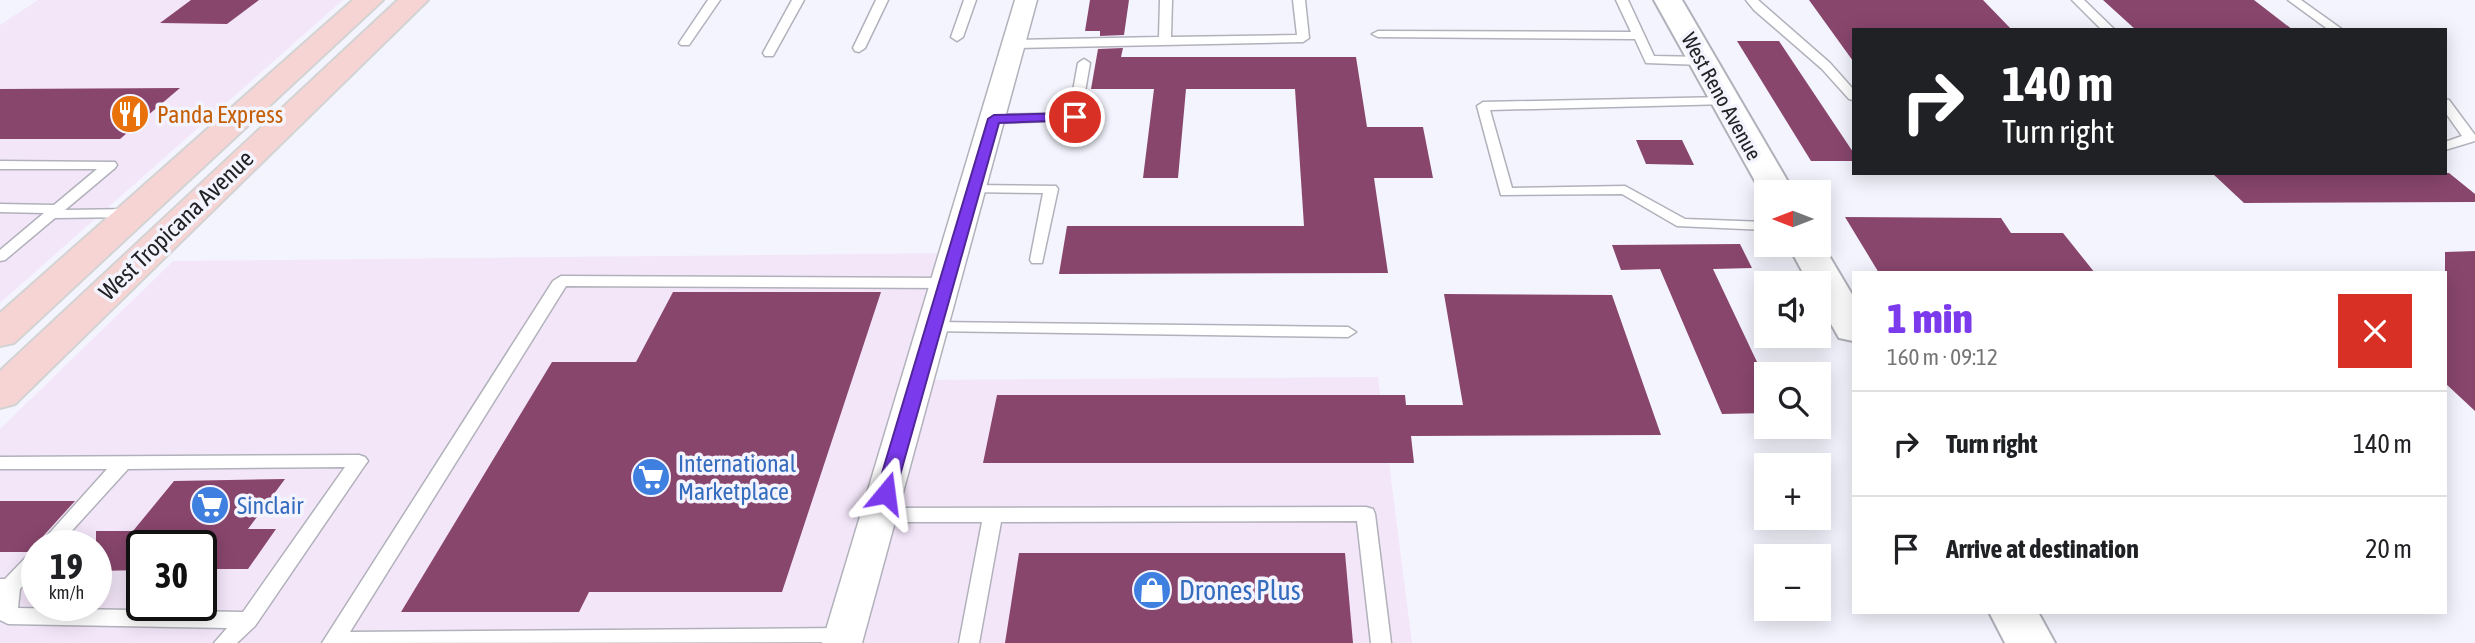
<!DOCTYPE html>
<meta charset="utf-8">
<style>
body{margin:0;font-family:"Asap Condensed",sans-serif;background:#f2f2f2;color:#202124;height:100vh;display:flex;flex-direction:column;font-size:26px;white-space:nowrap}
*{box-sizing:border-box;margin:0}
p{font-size:23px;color:#757577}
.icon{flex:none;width:38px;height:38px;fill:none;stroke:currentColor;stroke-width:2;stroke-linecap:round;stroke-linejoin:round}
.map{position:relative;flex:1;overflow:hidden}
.drawer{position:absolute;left:1852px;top:271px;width:595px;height:343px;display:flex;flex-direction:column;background:#fff;border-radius:0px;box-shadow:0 4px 18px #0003}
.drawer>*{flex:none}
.hud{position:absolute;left:1852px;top:28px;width:595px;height:147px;border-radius:0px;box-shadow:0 4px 18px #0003;background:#202124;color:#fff;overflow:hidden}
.needle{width:46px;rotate:270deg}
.fabs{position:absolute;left:1754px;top:180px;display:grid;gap:14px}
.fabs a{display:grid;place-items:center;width:77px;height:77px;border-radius:0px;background:#fff;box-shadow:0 4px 18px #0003;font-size:35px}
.speed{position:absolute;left:21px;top:530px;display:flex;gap:14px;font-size:35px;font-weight:700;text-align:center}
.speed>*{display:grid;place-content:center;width:91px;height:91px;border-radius:50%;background:#fff;box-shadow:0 4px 18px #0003;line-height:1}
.speed small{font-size:18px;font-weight:400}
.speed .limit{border:4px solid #111;border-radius:10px;background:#fff;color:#111}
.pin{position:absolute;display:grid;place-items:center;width:60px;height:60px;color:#fff;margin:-30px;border:4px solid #fff;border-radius:50%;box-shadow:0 2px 7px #0007}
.me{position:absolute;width:77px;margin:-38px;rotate:16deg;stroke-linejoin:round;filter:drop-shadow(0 0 5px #0008)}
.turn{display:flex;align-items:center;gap:24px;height:147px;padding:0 35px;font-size:32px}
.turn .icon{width:91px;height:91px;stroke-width:2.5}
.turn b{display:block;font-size:49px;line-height:60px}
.round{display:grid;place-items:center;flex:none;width:74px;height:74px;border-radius:0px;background:#f2f2f2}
.summary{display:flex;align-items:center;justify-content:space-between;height:119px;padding:0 35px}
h1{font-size:42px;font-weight:800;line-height:52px;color:#7c3aed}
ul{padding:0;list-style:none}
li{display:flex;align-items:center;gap:21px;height:105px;padding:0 35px;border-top:2px solid #e0e0e0}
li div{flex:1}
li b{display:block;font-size:26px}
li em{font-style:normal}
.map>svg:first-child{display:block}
</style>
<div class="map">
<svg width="2475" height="643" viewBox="0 0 2475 643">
<rect width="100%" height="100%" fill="#f4f4fe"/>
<g fill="#f3e6f9" fill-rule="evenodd">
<path d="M 38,0 L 343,0 L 0,303 L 0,25 Z"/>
<path d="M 955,253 L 919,380 L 1378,377 L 1412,643 L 0,643 L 0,429 L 173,261 ZM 37,546 L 96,546 L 96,606 L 37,606 ZM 142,546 L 201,546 L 201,606 L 142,606 Z"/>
</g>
<g fill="#89466d">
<path d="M 191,0 L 259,0 L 227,24 L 160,23 Z"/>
<path d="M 1090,0 L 1129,0 L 1124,35 L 1100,36 L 1100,31 L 1085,31 Z"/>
<path d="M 1809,0 L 1983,0 L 2012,30 L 1853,30 L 1853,61 Z"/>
<path d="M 2103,0 L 2254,0 L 2293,30 L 2136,30 Z"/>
<path d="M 1737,41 L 1779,41 L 1853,152 L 1853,161 L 1811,161 Z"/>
<path d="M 1123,48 L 1121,57 L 1356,57 L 1367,127 L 1423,127 L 1433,178 L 1374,178 L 1388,273 L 1059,274 L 1067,226 L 1304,226 L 1295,89 L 1186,89 L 1178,178 L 1143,178 L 1154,89 L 1091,89 L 1098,49 Z"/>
<path d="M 180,88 L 120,139 L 0,139 L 0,89 Z"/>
<path d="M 1636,140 L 1682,140 L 1694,165 L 1646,164 Z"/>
<path d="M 2212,173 L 2449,173 L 2475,194 L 2475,202 L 2244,203 Z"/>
<path d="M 1845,217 L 2001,218 L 2011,233 L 2063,233 L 2095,273 L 1879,273 Z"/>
<path d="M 1740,244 L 1752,268 L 1713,269 L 1766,381 L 1766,413 L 1722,414 L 1660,269 L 1621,270 L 1612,245 Z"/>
<path d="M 2475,251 L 2475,411 L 2445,383 L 2445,252 Z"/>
<path d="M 673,292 L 881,292 L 782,592 L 589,592 L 579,612 L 401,612 L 552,362 L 636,362 Z"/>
<path d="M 1444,294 L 1612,295 L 1661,435 L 1411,436 L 1414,463 L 983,463 L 997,395 L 1405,395 L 1406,405 L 1463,405 Z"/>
<path d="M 285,479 L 248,529 L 276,529 L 248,569 L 201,569 L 201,546 L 142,546 L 142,570 L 96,571 L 96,531 L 133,531 L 174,481 Z"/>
<path d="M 0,501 L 75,501 L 36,544 L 36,549 L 27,552 L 0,552 Z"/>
<path d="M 1019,553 L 1345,553 L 1353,643 L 1005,643 Z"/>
</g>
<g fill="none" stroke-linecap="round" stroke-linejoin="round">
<defs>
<g id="lane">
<path d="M 708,0 L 720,0 L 689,45 L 681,45 L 679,43 Z"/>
<path d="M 792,0 L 804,0 L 773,56 L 765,56 L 763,53 Z"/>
<path d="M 876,0 L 888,0 L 865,48 L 859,52 L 855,51 L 853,48 Z"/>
<path d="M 964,0 L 976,0 L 963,37 L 957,41 L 951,37 Z"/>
<path d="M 1160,0 L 1172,0 L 1171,37 L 1297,35 L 1293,0 L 1305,0 L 1309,38 L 1303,42 L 1016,48 L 1010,44 L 1016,40 L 1159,37 Z"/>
<path d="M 1616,0 L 1628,0 L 1654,56 L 1702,57 L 1708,61 L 1702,65 L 1646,63 L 1635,39 L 1378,37 L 1372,34 L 1378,31 L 1631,32 Z"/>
<path d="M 1746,0 L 1758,0 L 1830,63 L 1853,89 L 1853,100 L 1849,99 L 1822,69 L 1754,10 Z"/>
<path d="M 2072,0 L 2084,0 L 2115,30 L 2102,30 Z"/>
<path d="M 2288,0 L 2301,0 L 2343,30 L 2329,30 Z"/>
<path d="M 1084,59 L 1090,63 L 1080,120 L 994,123 L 988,119 L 994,115 L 1069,113 L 1078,63 Z"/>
<path d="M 1725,97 L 1729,98 L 1729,104 L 1490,110 L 1512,188 L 1625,186 L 1685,219 L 1766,222 L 1766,230 L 1677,226 L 1622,194 L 1501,195 L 1477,106 L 1483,102 Z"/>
<path d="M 2445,99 L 2449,100 L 2475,135 L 2475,141 L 2445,150 L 2445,142 L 2462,136 L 2445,112 Z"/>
<path d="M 0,161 L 115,162 L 117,165 L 115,168 L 65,210 L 133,209 L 140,213 L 133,217 L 55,218 L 5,260 L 0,261 L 0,250 L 44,213 L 0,212 L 0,204 L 54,205 L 97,169 L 0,169 Z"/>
<path d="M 974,185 L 1056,186 L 1058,189 L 1042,263 L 1032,263 L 1030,260 L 1043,193 L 969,192 L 967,189 L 969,186 Z"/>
<path d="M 561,276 L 946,278 L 954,283 L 946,288 L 566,286 L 350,632 L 843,628 L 850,630 L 853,636 L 850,642 L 322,643 L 553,281 Z"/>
<path d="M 934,322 L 1348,327 L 1356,332 L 1348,337 L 928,331 L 926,327 Z"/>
<path d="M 359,455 L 365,457 L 368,461 L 365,465 L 255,626 L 237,643 L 214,643 L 227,628 L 8,624 L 0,620 L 0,579 L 5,579 L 30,553 L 37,551 L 37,571 L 20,589 L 18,608 L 243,612 L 345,467 L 128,469 L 58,546 L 38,546 L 107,469 L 0,469 L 0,457 Z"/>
<path d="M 1366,507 L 1373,509 L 1375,514 L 1391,643 L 1371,643 L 1357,521 L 1001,522 L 979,643 L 959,643 L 982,522 L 879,522 L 872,520 L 870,515 L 872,510 L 879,508 Z"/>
</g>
<path id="street" d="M 1015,0 L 1037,0 L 862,643 L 822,643 Z"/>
<g id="secondary">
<path d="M 1654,0 L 1682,0 L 1794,192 L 1766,192 L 1765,199 Z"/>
<path d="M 1818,237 L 1853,296 L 1853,341 L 1839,338 L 1818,301 L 1818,284 L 1809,284 L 1788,245 L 1818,245 Z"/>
<path d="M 1989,612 L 2038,612 L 2055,643 L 2005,643 Z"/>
</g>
<g id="primary">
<path d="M 353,0 L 383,0 L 14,343 L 0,346 L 0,313 Z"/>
<path d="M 398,0 L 428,0 L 15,404 L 0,408 L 0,371 Z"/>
</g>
</defs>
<use href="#lane" stroke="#b1b1bb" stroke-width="3"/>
<use href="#street" stroke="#b1b1bb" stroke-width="3"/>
<use href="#secondary" stroke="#b1b1bb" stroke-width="4"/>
<use href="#primary" stroke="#d3d3d3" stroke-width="4"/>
<use href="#lane" fill="#fff" fill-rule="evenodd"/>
<use href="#street" fill="#fff" fill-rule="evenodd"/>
<use href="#secondary" fill="#fff" fill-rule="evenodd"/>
<use href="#primary" fill="#f7d4d4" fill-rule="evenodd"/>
</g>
<path fill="#7c3aed" stroke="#51269a" stroke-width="2" d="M 1075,113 L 1081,117 L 1079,120 L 999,123 L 895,493 L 886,500 L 879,498 L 876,493 L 988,119 L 994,115 Z"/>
<defs>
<symbol id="restaurant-disc" viewBox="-11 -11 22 22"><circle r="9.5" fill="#e8710a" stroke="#f4f4fe"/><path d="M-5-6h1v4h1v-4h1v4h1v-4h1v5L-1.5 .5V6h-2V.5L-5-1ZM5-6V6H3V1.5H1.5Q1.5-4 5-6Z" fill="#fff"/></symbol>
<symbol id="supermarket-disc" viewBox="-11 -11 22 22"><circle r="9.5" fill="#3f7fe0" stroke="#f4f4fe"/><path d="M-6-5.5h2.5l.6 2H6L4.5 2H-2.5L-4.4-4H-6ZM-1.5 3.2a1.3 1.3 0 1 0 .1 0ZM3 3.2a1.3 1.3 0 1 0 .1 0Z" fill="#fff"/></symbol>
<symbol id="shop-disc" viewBox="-11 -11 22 22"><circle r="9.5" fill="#3f7fe0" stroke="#f4f4fe"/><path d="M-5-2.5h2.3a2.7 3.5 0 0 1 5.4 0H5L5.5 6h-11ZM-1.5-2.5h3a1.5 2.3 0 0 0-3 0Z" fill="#fff"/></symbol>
</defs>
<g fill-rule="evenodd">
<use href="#restaurant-disc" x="108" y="92" width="44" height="44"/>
<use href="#supermarket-disc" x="629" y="455" width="44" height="44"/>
<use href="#supermarket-disc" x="188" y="483" width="44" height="44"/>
<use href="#shop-disc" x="1130" y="568" width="44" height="44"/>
</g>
<g text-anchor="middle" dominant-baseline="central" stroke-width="7" stroke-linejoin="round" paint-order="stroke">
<g font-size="21" fill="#222225" stroke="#f4f4fe">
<text transform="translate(1722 96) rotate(61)">West Reno Avenue</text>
</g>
<g font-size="24" fill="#c56008" stroke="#f4f4fe" text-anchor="start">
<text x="157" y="114">Panda Express</text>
</g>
<g font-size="24" fill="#222225" stroke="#f4f4fe">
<text transform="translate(176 225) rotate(-44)">West Tropicana Avenue</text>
</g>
<g font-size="24" fill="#366cbe" stroke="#f4f4fe" text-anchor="start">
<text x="678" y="463">International<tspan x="678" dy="28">Marketplace</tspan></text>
<text x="237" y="505">Sinclair</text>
</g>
<g font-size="28" fill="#366cbe" stroke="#f4f4fe" text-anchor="start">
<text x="1179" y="590">Drones Plus</text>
</g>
</g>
</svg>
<div class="fabs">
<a><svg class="needle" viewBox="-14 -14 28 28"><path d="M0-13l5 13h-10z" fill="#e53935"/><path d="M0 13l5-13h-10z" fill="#757577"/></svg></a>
<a><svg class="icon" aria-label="sound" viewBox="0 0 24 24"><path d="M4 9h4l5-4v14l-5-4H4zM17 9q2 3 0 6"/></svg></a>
<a><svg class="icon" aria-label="search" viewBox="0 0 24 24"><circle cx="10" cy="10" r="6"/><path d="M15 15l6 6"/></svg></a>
<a>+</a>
<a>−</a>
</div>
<div class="speed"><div>19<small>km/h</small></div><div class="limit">30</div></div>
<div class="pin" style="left:1075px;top:117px;background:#d93025"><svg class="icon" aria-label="arrive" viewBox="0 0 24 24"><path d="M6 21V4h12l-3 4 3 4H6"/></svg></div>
<svg class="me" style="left:886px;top:493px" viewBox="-20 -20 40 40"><path d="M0-17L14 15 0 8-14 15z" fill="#7c3aed" stroke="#fff" stroke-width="4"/></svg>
<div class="hud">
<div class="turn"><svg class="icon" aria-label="right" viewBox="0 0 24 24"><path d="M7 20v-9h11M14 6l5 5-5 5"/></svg><div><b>140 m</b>Turn right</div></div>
</div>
<section class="drawer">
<div class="summary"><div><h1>1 min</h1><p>160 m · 09:12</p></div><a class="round" style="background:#d93025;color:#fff"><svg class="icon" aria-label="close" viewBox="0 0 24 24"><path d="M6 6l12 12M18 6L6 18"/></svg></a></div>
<ul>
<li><svg class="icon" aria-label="right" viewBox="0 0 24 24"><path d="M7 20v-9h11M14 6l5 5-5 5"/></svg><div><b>Turn right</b></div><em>140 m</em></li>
<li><svg class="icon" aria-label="arrive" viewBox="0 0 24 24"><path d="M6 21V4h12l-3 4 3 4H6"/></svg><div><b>Arrive at destination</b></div><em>20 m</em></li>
</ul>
</section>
</div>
